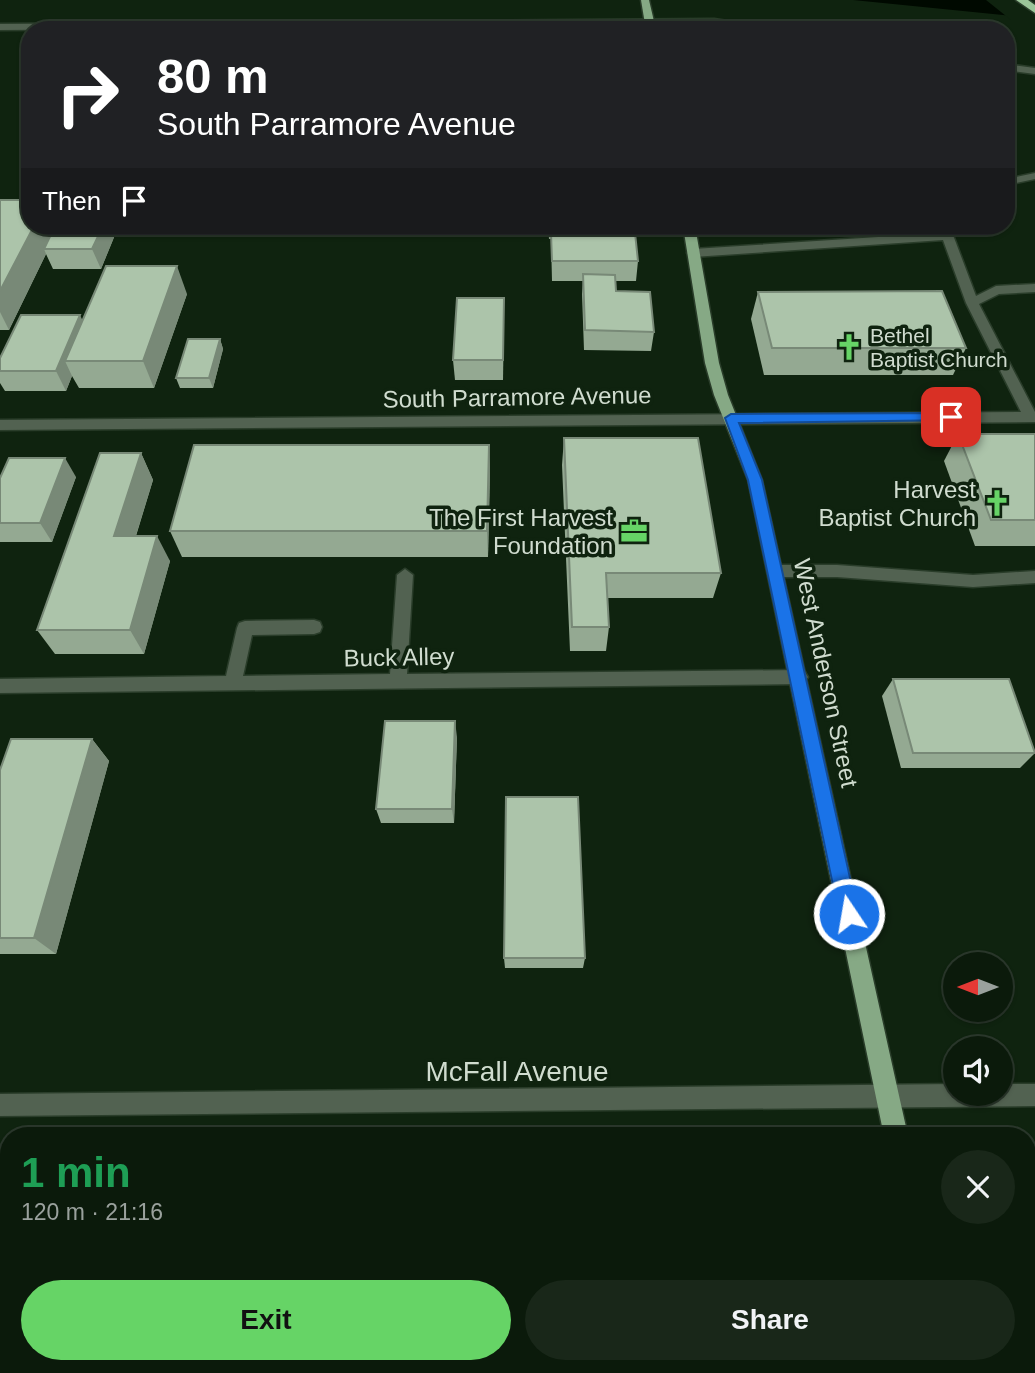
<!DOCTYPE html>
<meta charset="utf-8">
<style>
body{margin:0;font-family:Helvetica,sans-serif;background:#192719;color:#f1f3f6;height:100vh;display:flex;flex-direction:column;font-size:26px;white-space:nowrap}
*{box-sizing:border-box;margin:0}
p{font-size:23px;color:#9aa19d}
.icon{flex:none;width:38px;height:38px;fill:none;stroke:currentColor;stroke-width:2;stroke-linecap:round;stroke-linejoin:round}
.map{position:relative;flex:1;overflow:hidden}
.panel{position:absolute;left:0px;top:1127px;width:1036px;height:247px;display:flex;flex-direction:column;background:#0b1a0b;border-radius:28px 28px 0 0;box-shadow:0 2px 5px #0004,0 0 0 2px #2b382c}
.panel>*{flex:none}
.guide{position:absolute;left:21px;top:21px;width:994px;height:214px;border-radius:28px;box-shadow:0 2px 5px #0004,0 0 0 2px #2b382c;background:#202124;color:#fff;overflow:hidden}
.needle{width:46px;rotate:270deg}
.fabs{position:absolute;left:943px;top:952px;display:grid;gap:14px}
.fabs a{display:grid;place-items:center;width:70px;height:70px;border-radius:50%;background:#0b1a0b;box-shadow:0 2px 5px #0004,0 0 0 2px #2b382c;font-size:35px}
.pin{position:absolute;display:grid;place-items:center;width:60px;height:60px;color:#fff;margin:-30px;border-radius:14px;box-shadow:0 4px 10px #0006}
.me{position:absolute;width:77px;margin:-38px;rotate:348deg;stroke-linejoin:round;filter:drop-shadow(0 0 5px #0008)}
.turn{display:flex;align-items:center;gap:24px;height:147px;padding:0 21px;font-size:32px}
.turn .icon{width:91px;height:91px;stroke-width:2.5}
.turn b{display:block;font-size:49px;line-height:60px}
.then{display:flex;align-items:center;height:66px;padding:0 21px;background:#0003;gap:14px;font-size:26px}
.round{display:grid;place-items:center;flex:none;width:74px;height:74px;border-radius:37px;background:#192719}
.headline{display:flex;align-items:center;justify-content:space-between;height:119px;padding:0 21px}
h1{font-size:42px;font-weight:700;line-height:52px;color:#1e9e55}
.cta{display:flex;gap:14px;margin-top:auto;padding:14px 21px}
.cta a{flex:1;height:80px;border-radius:42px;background:#66d466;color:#111;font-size:28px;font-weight:700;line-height:80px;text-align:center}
.cta a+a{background:#192719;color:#f1f3f6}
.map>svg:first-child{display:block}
</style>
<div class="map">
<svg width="1035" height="1373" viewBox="0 0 1035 1373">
<rect width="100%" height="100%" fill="#0f230f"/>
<path fill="#000900" d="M 853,0 L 1035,0 L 1032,18 Z"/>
<path fill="#0f230f" d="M 986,0 L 1035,0 L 1035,20 L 1011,20 Z"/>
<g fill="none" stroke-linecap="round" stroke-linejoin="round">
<defs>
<g id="minor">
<path d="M 714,19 L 789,30 L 714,25 L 0,30 L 0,24 Z"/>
<path d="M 1006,64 L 1035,68 L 1035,74 L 1006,70 Z"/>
<path d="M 1035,173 L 1035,179 L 1006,185 L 1006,179 Z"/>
<path d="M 939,226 L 950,227 L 976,296 L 996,286 L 1035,284 L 1035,292 L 999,294 L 979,304 L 1035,412 L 1035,422 L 0,430 L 0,420 L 1021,412 L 966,303 L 943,240 L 693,257 L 687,253 L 693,249 L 940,233 Z"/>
<path d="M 776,565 L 837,565 L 973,575 L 1035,571 L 1035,583 L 973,587 L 837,577 L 776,577 L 768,571 Z"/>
<path d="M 405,569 L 413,575 L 407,674 L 799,670 L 805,672 L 808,677 L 805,682 L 799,684 L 0,693 L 0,679 L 226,676 L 237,628 L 239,623 L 245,621 L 314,620 L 320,622 L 322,627 L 320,632 L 314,634 L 252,635 L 243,676 L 390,674 L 397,575 Z"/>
<path d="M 956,1084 L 956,1094 L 1001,1094 L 1001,1084 L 1035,1084 L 1035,1106 L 0,1116 L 0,1094 Z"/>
</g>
<g id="major">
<path d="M 641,0 L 649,0 L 656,30 L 646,30 Z"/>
<path d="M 683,226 L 695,226 L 719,363 L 728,395 L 762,480 L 908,1136 L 884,1136 L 748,480 L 714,395 L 705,363 Z"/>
<path d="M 934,1365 L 960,1365 L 962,1373 L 936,1373 Z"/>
</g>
<path id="highway" d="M 1016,0 L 1028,0 L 1035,5 L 1035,13 Z"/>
</defs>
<use href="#minor" stroke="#2a3d2a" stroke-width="3"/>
<use href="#major" stroke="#2a3d2a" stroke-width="3"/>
<use href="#highway" stroke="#2a3d2a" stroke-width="3"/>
<use href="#minor" fill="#526251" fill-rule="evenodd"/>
<use href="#major" fill="#86a985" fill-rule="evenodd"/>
<use href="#highway" fill="#9bc599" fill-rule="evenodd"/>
</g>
<g fill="#94a992">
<path d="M 0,200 L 30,226 L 116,226 L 117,230 L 101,269 L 53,269 L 46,254 L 9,330 L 0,330 Z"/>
<path d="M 238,226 L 286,226 L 284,233 L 240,233 Z"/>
<path d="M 314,226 L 361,226 L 360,232 L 316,232 Z"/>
<path d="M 548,226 L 629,226 L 628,233 L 638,261 L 636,281 L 615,281 L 616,291 L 654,332 L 651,351 L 584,350 L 582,294 L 583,281 L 552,281 L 551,239 L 549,239 Z"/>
<path d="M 758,226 L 851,226 L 848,236 L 761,236 Z"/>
<path d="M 758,292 L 966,348 L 953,375 L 764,375 L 751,319 Z"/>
<path d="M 187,294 L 154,388 L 79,388 L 72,376 L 66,391 L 5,391 L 0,383 L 0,358 L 83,320 Z"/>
<path d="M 504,317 L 503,380 L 455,380 L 453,360 Z"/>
<path d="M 220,339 L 223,349 L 213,388 L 180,388 L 176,378 Z"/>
<path d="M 958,434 L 1035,434 L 1035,546 L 975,546 L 944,461 Z"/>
<path d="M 564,438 L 721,573 L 713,598 L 607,598 L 609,627 L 606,651 L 570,651 L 562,465 Z"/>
<path d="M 489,445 L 490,471 L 488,557 L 182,557 L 170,531 Z"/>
<path d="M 141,453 L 153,480 L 136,536 L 170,561 L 144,654 L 55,654 L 37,630 Z"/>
<path d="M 76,477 L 52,542 L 0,542 L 0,478 Z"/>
<path d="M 893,679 L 1035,753 L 1020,768 L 901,768 L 882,696 Z"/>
<path d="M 457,737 L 454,823 L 381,823 L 376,809 Z"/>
<path d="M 92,739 L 109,761 L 56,954 L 0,954 L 0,770 Z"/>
<path d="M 504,958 L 585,958 L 583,968 L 505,968 Z"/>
<path d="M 570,1365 L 766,1365 L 767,1373 L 570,1373 Z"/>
</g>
<g fill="#788977">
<path d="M 34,226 L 58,226 L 44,249 L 46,254 L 9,330 L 0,312 L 0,291 Z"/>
<path d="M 103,226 L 116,226 L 117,230 L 101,269 L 92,249 Z"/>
<path d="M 177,266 L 187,294 L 154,388 L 143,361 Z"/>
<path d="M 80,315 L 89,334 L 65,361 L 72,376 L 66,391 L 56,371 Z"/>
<path d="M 220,339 L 223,349 L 213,388 L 209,378 Z"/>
<path d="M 489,445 L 490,471 L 488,557 L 487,531 Z"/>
<path d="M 141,453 L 153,480 L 128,561 L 114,536 Z"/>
<path d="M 65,458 L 76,477 L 52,542 L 40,523 Z"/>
<path d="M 157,536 L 170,561 L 144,654 L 130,630 Z"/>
<path d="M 455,721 L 457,737 L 454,823 L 452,809 Z"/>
<path d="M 92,739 L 109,761 L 56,954 L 34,938 Z"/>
<path d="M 167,1365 L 186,1365 L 184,1373 L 165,1373 Z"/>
</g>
<g fill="#acc4aa" stroke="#788977" stroke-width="2">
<path d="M 300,26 L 366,26 L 366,30 L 299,30 Z"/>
<path d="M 0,200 L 30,200 L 30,226 L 34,226 L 0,291 Z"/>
<path d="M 55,226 L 103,226 L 92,249 L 44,249 Z"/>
<path d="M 551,233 L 635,233 L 638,261 L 552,261 Z"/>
<path d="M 106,266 L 177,266 L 143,361 L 65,361 Z"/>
<path d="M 583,274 L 615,275 L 616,291 L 650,292 L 654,332 L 585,330 Z"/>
<path d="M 942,291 L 966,348 L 772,348 L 758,292 Z"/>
<path d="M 457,298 L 504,298 L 503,360 L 453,360 Z"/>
<path d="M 21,315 L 80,315 L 56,371 L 0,371 L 0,358 Z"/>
<path d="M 188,339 L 220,339 L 209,378 L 176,378 Z"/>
<path d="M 958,434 L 1035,434 L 1035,520 L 991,520 Z"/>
<path d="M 564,438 L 698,438 L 721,573 L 606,573 L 609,627 L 572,627 Z"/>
<path d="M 194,445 L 489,445 L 487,531 L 170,531 Z"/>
<path d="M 100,453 L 141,453 L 114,536 L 157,536 L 130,630 L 37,630 Z"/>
<path d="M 9,458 L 65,458 L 40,523 L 0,523 L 0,478 Z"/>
<path d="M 893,679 L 1009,679 L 1035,753 L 913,753 Z"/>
<path d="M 385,721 L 455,721 L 452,809 L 376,809 Z"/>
<path d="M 11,739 L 92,739 L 34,938 L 0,938 L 0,770 Z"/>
<path d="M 506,797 L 578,797 L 585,958 L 504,958 Z"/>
<path d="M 0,1315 L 9,1315 L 9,1365 L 167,1365 L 165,1373 L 0,1373 Z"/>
<rect x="328" y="1365" width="145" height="8"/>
<path d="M 573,1365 L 766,1365 L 767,1373 L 573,1373 Z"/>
</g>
<path fill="#1a73e8" stroke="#114b97" stroke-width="2" d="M 951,413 L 956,414 L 956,420 L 739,423 L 762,480 L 858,914 L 855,920 L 849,923 L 842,920 L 839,914 L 748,480 L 725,418 L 731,414 Z"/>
<defs>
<symbol id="church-bare" viewBox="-9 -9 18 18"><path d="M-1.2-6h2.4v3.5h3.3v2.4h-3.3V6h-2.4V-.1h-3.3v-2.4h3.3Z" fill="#66d466" stroke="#0f230f" stroke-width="2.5" paint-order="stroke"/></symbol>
<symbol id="office-bare" viewBox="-9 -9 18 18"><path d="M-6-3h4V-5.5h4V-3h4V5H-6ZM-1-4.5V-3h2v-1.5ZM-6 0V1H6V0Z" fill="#66d466" stroke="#0f230f" stroke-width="2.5" paint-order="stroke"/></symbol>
</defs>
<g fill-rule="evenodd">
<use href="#church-bare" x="830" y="328" width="38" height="38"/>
<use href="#church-bare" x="978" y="484" width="38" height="38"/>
<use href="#office-bare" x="615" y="512" width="38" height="38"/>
</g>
<g text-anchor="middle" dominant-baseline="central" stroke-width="7" stroke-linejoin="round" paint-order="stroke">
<g font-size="21" fill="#d0dccf" stroke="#0f230f" text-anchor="start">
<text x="870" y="335">Bethel<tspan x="870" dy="24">Baptist Church</tspan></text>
</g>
<g font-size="24" fill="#d0dccf" stroke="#0f230f">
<text transform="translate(517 397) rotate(-1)">South Parramore Avenue</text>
<text transform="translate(399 657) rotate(-1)">Buck Alley</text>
<text transform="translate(826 673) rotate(78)">West Anderson Street</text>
</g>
<g font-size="24" fill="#d0dccf" stroke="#0f230f" text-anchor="end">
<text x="976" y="489">Harvest<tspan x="976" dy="28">Baptist Church</tspan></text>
<text x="613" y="517">The First Harvest<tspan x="613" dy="28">Foundation</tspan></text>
</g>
<g font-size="28" fill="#d0dccf" stroke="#0f230f">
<text x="517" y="1071">McFall Avenue</text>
</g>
</g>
</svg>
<div class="fabs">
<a><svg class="needle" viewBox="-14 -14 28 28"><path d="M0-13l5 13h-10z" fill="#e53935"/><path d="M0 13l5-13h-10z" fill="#9aa19d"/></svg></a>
<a><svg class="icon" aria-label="sound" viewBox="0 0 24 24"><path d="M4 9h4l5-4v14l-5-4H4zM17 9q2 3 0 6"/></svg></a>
</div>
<div class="pin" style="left:951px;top:417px;background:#d93025"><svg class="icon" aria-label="arrive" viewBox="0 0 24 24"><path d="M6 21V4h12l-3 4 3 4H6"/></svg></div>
<svg class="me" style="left:849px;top:914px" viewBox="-20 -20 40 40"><circle r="17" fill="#1a73e8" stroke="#fff" stroke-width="3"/><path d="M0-11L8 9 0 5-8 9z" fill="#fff"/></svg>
<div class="guide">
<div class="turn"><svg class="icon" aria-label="right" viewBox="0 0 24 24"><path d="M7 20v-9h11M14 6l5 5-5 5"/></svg><div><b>80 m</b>South Parramore Avenue</div></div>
<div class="then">Then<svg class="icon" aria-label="arrive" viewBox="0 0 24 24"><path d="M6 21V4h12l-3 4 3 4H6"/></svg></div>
</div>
<section class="panel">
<div class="headline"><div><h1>1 min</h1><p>120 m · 21:16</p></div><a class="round"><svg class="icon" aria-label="close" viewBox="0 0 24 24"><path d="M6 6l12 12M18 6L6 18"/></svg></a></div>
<div class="cta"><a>Exit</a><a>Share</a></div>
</section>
</div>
